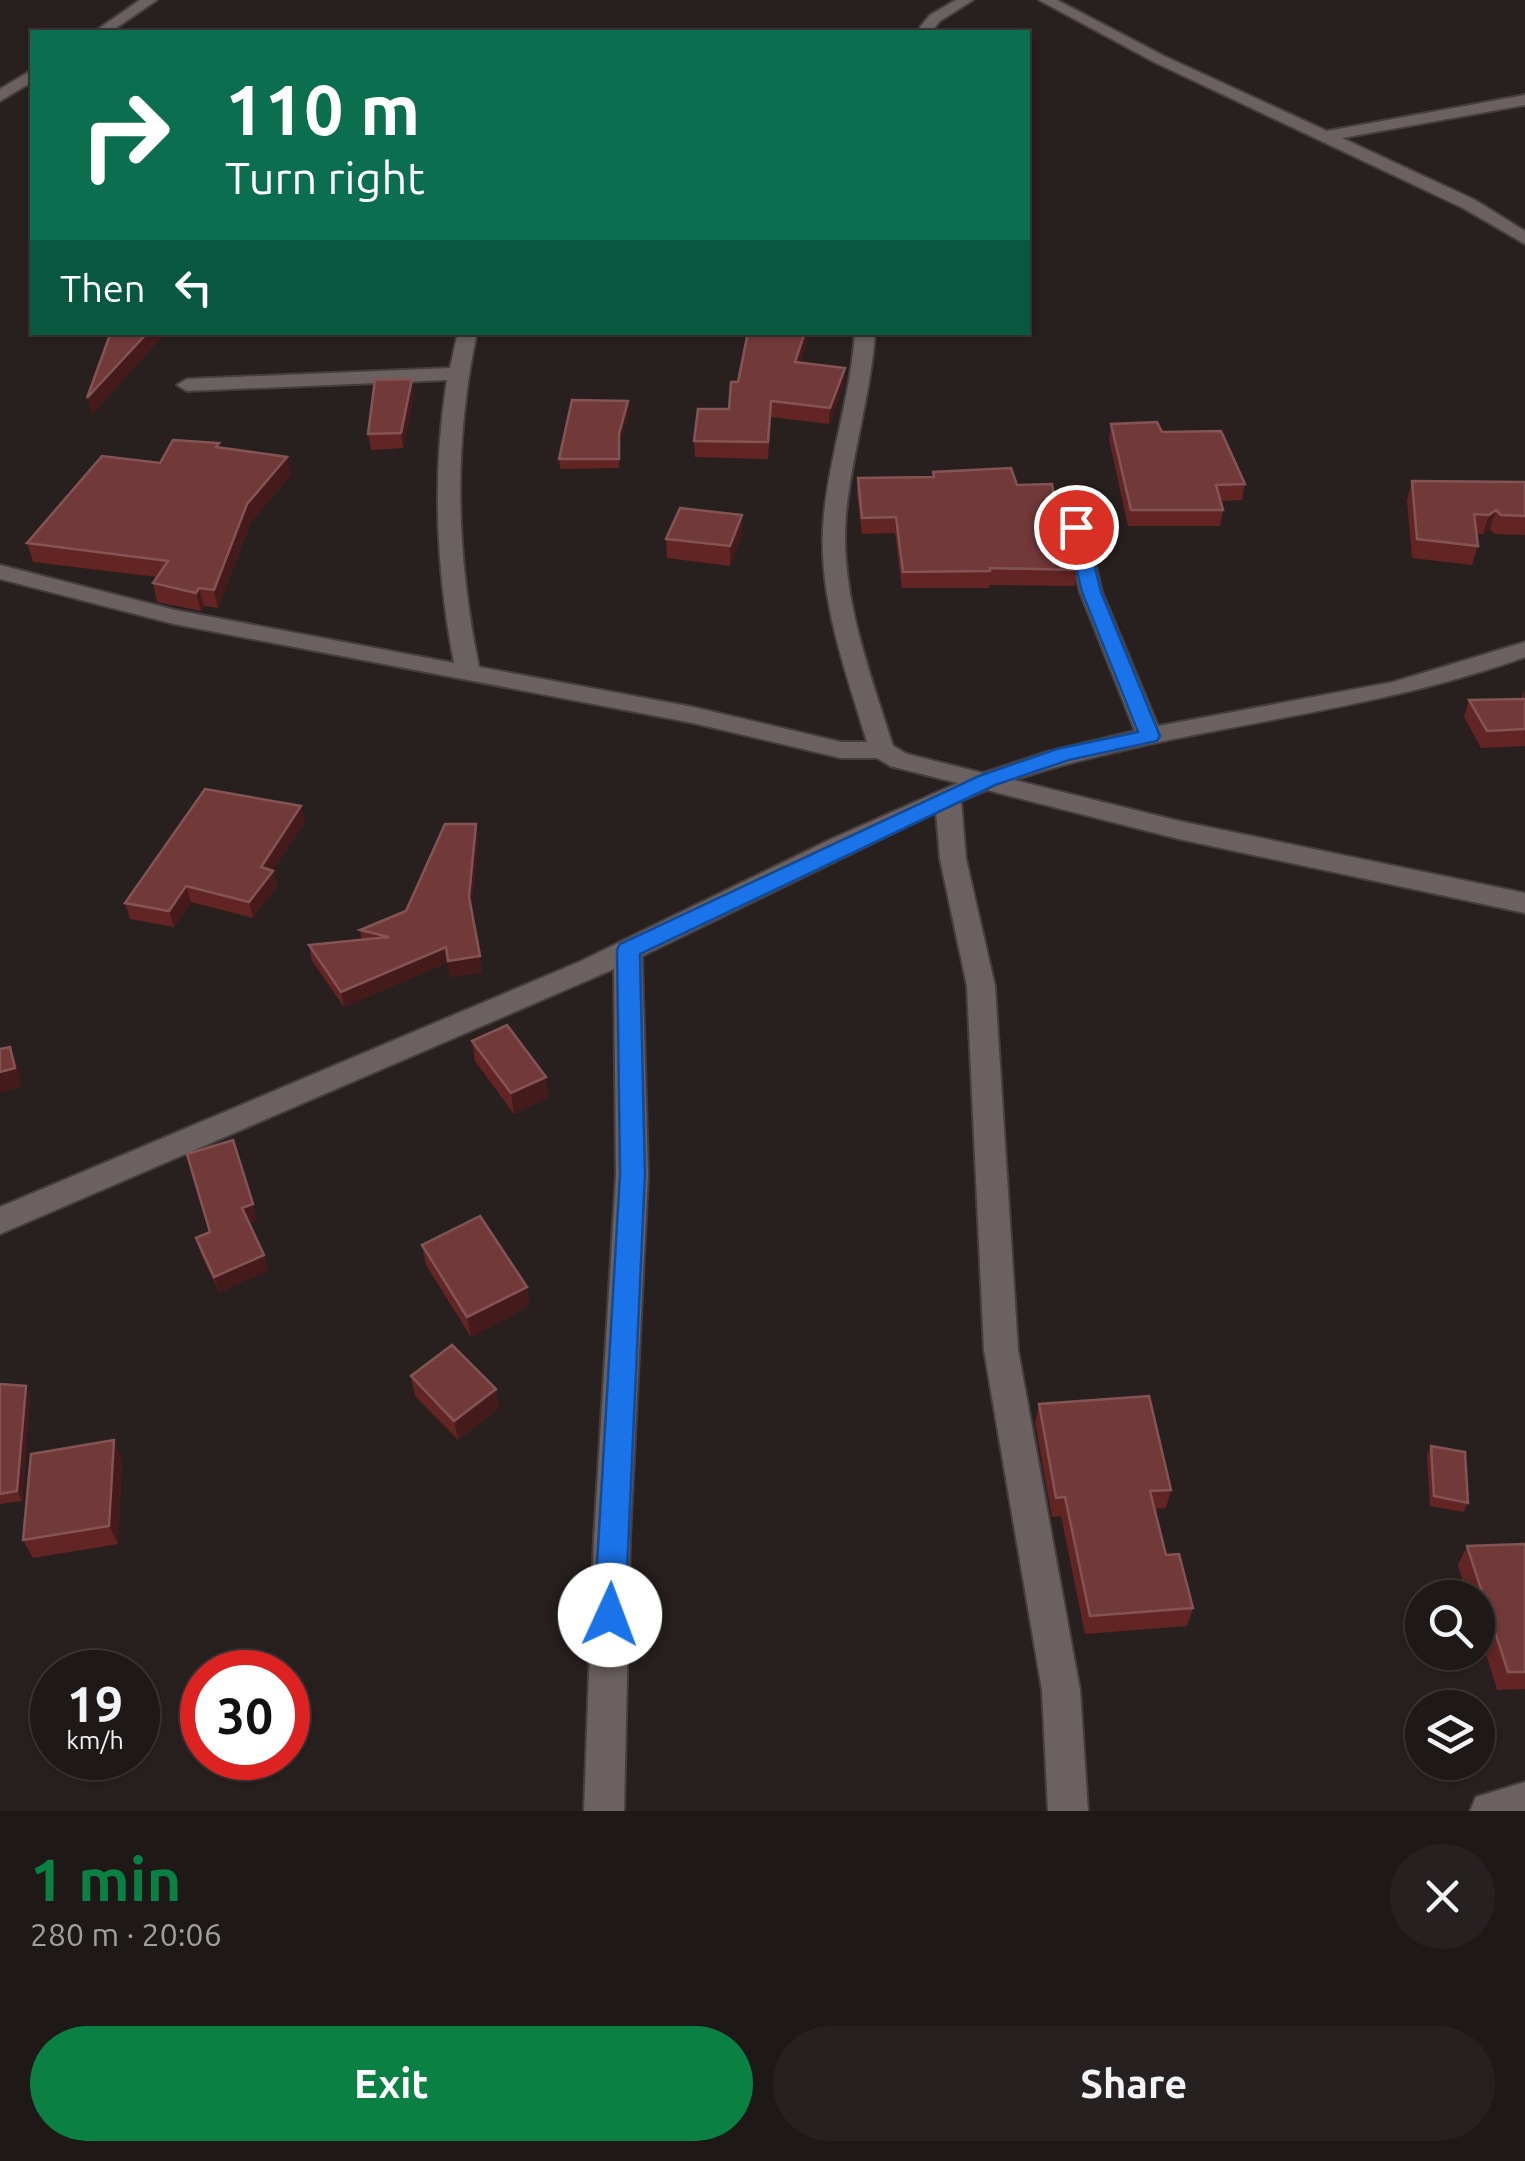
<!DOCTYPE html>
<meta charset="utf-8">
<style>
body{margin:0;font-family:Ubuntu,sans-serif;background:#262120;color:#f1f3f6;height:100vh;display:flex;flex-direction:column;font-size:38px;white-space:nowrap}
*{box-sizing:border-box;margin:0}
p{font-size:32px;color:#a1a0a1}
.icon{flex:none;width:55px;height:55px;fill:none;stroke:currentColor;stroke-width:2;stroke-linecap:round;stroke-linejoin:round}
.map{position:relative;height:1811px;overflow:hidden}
.side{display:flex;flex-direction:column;background:#1e1817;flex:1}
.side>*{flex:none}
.hud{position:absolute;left:30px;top:30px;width:1000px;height:305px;border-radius:0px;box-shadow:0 2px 8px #0004,0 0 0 2px #3c3736;background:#0b6e4f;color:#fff;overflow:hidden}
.tools{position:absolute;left:1405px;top:1580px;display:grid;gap:20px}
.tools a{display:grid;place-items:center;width:90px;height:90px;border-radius:50%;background:#1e1817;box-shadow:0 2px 8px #0004,0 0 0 2px #3c3736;font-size:50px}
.speed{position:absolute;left:30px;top:1650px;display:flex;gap:20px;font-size:50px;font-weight:700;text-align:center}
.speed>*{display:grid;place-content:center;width:130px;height:130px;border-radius:50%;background:#1e1817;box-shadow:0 2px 8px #0004,0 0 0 2px #3c3736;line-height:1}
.speed small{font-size:25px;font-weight:400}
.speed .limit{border:15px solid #d22;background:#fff;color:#111}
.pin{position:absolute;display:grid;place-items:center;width:85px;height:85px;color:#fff;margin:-42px;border:5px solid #fff;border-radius:50%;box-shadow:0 2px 10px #0007}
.me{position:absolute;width:110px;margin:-55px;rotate:2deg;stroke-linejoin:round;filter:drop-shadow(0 0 8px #0008)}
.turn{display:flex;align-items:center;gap:35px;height:210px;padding:0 30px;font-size:45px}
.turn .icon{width:130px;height:130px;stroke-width:2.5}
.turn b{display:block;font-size:70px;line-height:85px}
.then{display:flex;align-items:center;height:95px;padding:0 30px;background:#0003;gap:20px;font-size:38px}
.round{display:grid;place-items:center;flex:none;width:105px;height:105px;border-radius:52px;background:#262120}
.overview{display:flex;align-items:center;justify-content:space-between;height:170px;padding:0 30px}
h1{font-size:60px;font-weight:700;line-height:75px;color:#0b8043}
.primary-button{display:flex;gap:20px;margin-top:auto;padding:20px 30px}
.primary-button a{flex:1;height:115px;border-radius:60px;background:#0b8043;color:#fff;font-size:40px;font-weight:700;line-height:115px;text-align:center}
.primary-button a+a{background:#262120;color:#f1f3f6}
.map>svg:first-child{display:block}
</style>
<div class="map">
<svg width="1525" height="1811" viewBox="0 0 1525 1811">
<rect width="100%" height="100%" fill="#28201f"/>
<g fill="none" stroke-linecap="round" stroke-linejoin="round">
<defs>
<g id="minor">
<path d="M 140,0 L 157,0 L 110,32 L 94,32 Z"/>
<path d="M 956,0 L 973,0 L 940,21 L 931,32 L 916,32 L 930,15 Z"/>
<path d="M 1039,0 L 1057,0 L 1164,56 L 1327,131 L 1525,95 L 1525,105 L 1342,138 L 1475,200 L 1525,231 L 1525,244 L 1463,208 L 1154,62 Z"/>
<path d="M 32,70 L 32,82 L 0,101 L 0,89 Z"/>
<path d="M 458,332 L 477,332 C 453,445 456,554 479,667 L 693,707 L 841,742 L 867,742 C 845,669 816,592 824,515 C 830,454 851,395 855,332 L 875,332 C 871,394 852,453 846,514 C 839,593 870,672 893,746 L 907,754 L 983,773 L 1047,752 L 1135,731 L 1080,592 L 1057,495 L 1068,489 L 1079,495 L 1102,592 L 1158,726 L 1393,682 L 1525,642 L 1525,657 C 1359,717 1181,725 1014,780 L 1179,821 L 1525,893 L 1525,913 L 1179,839 L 987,790 L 961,801 L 966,859 L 995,986 L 1018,1350 L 1080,1690 L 1088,1811 L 1048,1811 L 1042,1690 L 984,1350 L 967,986 L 940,859 L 936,812 L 642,956 L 648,1175 L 630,1537 L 624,1811 L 584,1811 L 594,1537 L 616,1175 L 614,969 L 0,1234 L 0,1207 L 579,962 L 829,840 L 958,783 L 890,766 L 877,758 L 841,758 L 693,723 L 174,624 L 0,579 L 0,565 L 175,610 L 454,663 C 436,568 432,475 447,380 L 187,391 L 177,385 L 187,379 L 450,368 Z"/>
<path d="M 1525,1782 L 1525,1811 L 1470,1811 L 1476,1797 Z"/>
</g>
</defs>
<use href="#minor" stroke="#453e3e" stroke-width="4"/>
<use href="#minor" fill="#6a6160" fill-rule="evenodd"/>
</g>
<g fill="#632424">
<path d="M 809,332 L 800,363 L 844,384 L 829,424 L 771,417 L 768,459 L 695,457 L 694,441 L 729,409 L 738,382 Z"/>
<path d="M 414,394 L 403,448 L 371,450 L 368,434 Z"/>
<path d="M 628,401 L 629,411 L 620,443 L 619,468 L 560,469 L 559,459 Z"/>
<path d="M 1111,424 L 1162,432 L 1245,484 L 1242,500 L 1221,501 L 1223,510 L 1220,526 L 1128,526 L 1109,439 Z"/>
<path d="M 220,448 L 287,457 L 291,475 L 251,522 L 218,608 L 204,606 L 201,611 L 157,602 L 153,583 L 157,577 L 33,562 L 27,543 L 160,463 Z"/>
<path d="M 933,472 L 1017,485 L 1058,519 L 1077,570 L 1075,586 L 989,585 L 989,588 L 902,588 L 895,533 L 862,534 L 857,494 L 858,478 L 933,477 Z"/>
<path d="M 1412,481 L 1525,482 L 1525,535 L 1495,534 L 1490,529 L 1483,534 L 1476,534 L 1478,546 L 1472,565 L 1412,558 L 1407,500 Z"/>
<path d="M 742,534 L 730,566 L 667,558 L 666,539 Z"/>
<path d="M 1524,690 L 1525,746 L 1481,748 L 1464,717 L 1469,700 L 1521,699 Z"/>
<path d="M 301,806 L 305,822 L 273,870 L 277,886 L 253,918 L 191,902 L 174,927 L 130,919 L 125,903 Z"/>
<path d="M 476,824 L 478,840 L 471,910 L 482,972 L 450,977 L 448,962 L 344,1007 L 312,961 L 309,945 L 362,940 L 360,930 L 406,911 Z"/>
<path d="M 472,1041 L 548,1097 L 514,1114 L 475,1061 Z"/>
<path d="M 257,1220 L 249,1223 L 264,1255 L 268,1271 L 219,1292 L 201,1254 L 196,1238 Z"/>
<path d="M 422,1245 L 527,1287 L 529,1306 L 471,1337 L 426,1265 Z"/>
<path d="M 411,1376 L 496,1389 L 499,1408 L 458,1440 L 415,1396 Z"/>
<path d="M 0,1384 L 30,1396 L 22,1501 L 0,1504 Z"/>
<path d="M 1039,1404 L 1171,1490 L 1166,1508 L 1154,1509 L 1166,1555 L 1193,1608 L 1187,1626 L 1085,1634 L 1061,1516 L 1052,1517 L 1035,1423 Z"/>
<path d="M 1431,1446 L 1468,1503 L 1463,1512 L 1430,1506 L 1427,1455 Z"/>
<path d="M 122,1459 L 118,1544 L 33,1558 L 23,1540 Z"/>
<path d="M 1525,1544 L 1525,1689 L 1497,1690 L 1478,1627 L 1478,1598 L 1468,1598 L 1458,1565 L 1467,1546 Z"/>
</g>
<g fill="#451a1a">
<path d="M 148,332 L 167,332 L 92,415 L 87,398 Z"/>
<path d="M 805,332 L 809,332 L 795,378 L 795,362 Z"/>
<path d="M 845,368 L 844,384 L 829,424 L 830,408 Z"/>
<path d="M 412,379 L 414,394 L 403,448 L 401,433 Z"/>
<path d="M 628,401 L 629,411 L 620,443 L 619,468 L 619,434 Z"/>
<path d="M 287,457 L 291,475 L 251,522 L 218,608 L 214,590 L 247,504 Z"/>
<path d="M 1496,510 L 1490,529 L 1483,534 L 1489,515 Z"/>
<path d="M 742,515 L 742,534 L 730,566 L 730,546 Z"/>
<path d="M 199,588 L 204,606 L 201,611 L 196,593 Z"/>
<path d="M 301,806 L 305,822 L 270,875 L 273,871 L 277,886 L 253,918 L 249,902 L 261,867 Z"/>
<path d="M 476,824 L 478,840 L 471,912 L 469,897 Z"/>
<path d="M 186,886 L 191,902 L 174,927 L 169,911 Z"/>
<path d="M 446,947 L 480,956 L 482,972 L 450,977 L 448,962 L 344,1007 L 341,992 Z"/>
<path d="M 10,1047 L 17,1065 L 22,1086 L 0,1093 L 0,1072 Z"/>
<path d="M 546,1077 L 548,1097 L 514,1114 L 511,1093 Z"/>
<path d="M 253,1204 L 257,1220 L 246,1224 L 242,1208 Z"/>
<path d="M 264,1255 L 268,1271 L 219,1292 L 214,1277 Z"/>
<path d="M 527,1287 L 529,1306 L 471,1337 L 467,1317 Z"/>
<path d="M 26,1386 L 30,1396 L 22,1501 L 17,1491 Z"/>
<path d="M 496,1389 L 499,1408 L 458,1440 L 454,1421 Z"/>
<path d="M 114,1440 L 122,1459 L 118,1544 L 109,1526 Z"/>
</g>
<g fill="#723939" stroke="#845454" stroke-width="2.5">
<path d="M 111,332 L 148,332 L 87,398 Z"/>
<path d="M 748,332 L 805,332 L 795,362 L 845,368 L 830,408 L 771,401 L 768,442 L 694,441 L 698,409 L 729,409 L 731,382 L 738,382 Z"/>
<path d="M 412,379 L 401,433 L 368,434 L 375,380 Z"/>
<path d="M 572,400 L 628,401 L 619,434 L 619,459 L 559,459 Z"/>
<path d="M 1157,422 L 1162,432 L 1221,431 L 1245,484 L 1216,485 L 1223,510 L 1131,510 L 1111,424 Z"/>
<path d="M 173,440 L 219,443 L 216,447 L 287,457 L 247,504 L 214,590 L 199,588 L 196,593 L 153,583 L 168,561 L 27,543 L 102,456 L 160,463 Z"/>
<path d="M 1011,468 L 1017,485 L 1052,484 L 1058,519 L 1065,519 L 1077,570 L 990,568 L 990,571 L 903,572 L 896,517 L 862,518 L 858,478 L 934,477 L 933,472 Z"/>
<path d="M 1412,481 L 1525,482 L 1525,516 L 1501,515 L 1496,510 L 1489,515 L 1474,514 L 1478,546 L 1417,539 Z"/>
<path d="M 680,508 L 742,515 L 730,546 L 666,539 Z"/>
<path d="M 1525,699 L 1525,729 L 1487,731 L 1469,700 Z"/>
<path d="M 205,789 L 301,806 L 261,867 L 273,871 L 249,902 L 186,886 L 169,911 L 125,903 Z"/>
<path d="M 445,824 L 476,824 L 469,897 L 480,956 L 448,961 L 446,947 L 341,992 L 309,945 L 389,937 L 360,930 L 406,911 Z"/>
<path d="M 507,1025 L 546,1077 L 511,1093 L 472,1041 Z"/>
<path d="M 10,1047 L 15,1068 L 0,1072 L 0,1049 Z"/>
<path d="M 233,1140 L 253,1204 L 242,1208 L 264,1255 L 214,1277 L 196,1238 L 210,1232 L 187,1154 Z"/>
<path d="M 480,1216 L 527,1287 L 467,1317 L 422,1245 Z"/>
<path d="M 452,1345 L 496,1389 L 454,1421 L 411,1376 Z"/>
<path d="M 0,1384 L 26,1386 L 17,1491 L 0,1494 Z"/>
<path d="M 1149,1396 L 1171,1490 L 1150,1491 L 1166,1555 L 1179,1554 L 1193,1608 L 1090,1616 L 1065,1497 L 1056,1498 L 1039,1404 Z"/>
<path d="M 114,1440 L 109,1526 L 23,1540 L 31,1454 Z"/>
<path d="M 1431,1446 L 1465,1452 L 1468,1503 L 1434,1496 Z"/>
<path d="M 1525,1544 L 1525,1672 L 1508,1672 L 1467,1546 Z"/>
</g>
<path fill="#1a73e8" stroke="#114b97" stroke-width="2.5" d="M 1076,522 L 1085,527 L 1101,592 L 1160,736 L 1157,741 L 1069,760 L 995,785 L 640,954 L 645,1174 L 625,1615 L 621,1626 L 610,1630 L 599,1626 L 594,1615 L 620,1174 L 617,950 L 620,944 L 979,776 L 1057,749 L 1138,732 L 1082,592 L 1066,527 Z"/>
</svg>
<div class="tools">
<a><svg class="icon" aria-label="search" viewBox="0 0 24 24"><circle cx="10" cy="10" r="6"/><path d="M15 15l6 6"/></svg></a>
<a><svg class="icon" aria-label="layers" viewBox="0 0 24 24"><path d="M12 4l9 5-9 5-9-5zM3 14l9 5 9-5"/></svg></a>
</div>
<div class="speed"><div>19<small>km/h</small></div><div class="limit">30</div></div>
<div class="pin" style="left:1076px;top:527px;background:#d93025"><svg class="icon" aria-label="arrive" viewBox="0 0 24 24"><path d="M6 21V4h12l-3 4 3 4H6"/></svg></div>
<svg class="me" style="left:610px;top:1615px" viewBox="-20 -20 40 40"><circle r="19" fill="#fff"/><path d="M0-13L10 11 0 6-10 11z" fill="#1a73e8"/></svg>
<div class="hud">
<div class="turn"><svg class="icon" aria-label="right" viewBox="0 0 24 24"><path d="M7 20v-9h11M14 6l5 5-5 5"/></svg><div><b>110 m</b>Turn right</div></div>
<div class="then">Then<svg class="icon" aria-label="left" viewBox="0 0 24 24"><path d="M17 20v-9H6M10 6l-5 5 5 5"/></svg></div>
</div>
</div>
<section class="side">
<div class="overview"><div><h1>1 min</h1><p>280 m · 20:06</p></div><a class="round"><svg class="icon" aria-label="close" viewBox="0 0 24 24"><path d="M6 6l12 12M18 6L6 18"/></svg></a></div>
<div class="primary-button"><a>Exit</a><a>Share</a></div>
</section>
